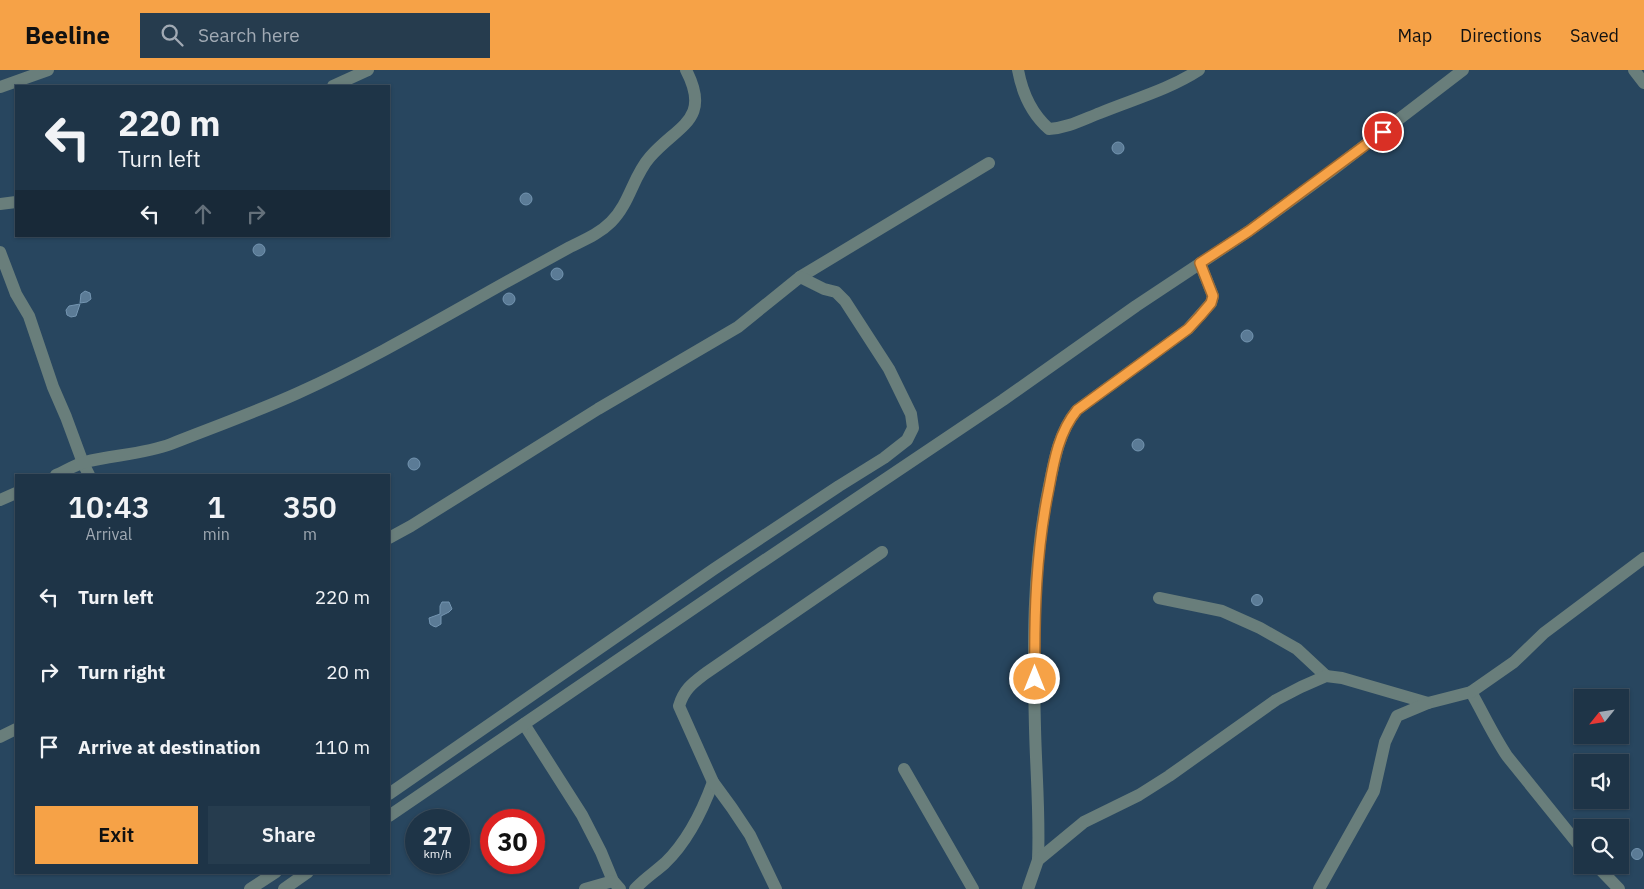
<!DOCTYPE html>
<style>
body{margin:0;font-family:"IBM Plex Sans",sans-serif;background:#263c4e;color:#f1f3f6;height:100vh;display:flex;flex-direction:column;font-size:19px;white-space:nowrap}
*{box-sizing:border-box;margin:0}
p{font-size:16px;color:#a1aab4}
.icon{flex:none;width:28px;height:28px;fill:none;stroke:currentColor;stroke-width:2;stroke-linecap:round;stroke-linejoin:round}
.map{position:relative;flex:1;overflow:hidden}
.sheet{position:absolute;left:15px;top:404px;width:375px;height:400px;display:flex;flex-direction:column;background:#1e3447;border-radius:0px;box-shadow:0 1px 4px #0004,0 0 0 1px #3c4f60}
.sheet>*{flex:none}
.banner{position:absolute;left:15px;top:15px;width:375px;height:152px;border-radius:0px;box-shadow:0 1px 4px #0004,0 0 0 1px #3c4f60;background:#1e3447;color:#f1f3f6;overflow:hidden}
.needle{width:32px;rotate:240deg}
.buttons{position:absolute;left:1574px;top:619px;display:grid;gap:10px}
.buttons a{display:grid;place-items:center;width:55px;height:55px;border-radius:0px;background:#1e3447;box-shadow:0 1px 4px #0004,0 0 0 1px #3c4f60;font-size:25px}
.speed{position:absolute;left:405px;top:739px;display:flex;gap:10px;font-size:25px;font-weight:700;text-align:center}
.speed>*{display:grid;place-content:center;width:65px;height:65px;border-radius:50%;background:#1e3447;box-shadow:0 1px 4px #0004,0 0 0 1px #3c4f60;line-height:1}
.speed small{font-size:12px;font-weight:400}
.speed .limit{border:8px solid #d22;background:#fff;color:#111}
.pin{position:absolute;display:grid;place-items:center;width:42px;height:42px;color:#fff;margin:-21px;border:2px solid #fff;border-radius:50%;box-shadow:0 1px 5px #0007}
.me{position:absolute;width:55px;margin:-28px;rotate:0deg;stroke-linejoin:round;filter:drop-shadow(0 0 4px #0008)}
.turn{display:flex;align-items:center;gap:18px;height:105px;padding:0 20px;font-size:22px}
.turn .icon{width:65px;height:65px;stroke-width:2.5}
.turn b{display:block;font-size:35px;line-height:42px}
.lanes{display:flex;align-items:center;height:48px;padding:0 20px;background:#0003;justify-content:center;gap:25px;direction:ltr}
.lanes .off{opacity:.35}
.eta{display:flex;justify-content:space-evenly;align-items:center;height:85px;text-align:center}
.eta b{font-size:30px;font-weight:600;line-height:35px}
.primary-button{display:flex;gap:10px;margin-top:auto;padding:10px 20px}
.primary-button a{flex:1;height:58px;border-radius:0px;background:#f6a247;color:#111;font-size:20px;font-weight:600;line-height:58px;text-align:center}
.primary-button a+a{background:#263c4e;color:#f1f3f6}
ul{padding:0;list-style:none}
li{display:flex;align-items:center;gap:15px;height:75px;padding:0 20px}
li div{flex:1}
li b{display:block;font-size:19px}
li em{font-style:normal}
header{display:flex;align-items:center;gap:30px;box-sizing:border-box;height:70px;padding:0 25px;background:#f6a247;color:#111}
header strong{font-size:24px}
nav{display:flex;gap:28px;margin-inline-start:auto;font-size:18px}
.search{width:350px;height:45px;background:#263c4e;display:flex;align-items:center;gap:12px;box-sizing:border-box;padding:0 18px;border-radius:0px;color:#a1aab4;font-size:19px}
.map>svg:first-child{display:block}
</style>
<header>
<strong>Beeline</strong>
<div class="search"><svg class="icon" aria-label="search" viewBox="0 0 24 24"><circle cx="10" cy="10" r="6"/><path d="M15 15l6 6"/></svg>Search here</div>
<nav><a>Map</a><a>Directions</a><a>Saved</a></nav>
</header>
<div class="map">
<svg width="1644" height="819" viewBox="0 0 1644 819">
<rect width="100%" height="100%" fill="#28465f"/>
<g fill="#5b7b96" stroke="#7495b1">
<circle cx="1118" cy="78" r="6"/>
<circle cx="526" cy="129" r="6"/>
<circle cx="259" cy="180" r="6"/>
<circle cx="557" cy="204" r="6"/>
<path d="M 85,221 L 90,223 L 91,229 L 87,232 L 80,233 L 81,224 Z"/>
<circle cx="509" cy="229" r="6"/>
<path d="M 80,234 L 76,246 L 71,247 L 67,245 L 66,240 L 69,236 Z"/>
<circle cx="1247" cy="266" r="6"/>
<circle cx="1138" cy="375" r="6"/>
<circle cx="414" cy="394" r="6"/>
<circle cx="1257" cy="530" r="5.5"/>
<path d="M 442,532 L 449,532 L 452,539 L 449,542 L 441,546 L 441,554 L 436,557 L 433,556 L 430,554 L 429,548 L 440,544 L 440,536 Z"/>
<circle cx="1637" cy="784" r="5.5"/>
</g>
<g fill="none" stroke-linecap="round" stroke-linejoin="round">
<g stroke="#697e7b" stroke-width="12">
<path d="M 1018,0 C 1022,22 1032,44 1049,59 C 1067,58 1082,50 1100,43 C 1134,29 1168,20 1199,0"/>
<path d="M 1634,0 L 1644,13"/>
<path d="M 333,16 L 368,0"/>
<path d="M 0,17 L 48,0"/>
<path d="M 0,134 L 16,132"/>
<path d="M 0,182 L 16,224 L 29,246 L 53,317 L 66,347 L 83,393 L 89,405"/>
<path d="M 800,207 L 989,93"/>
<path d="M 56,405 C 65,401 75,395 85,392 C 113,385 145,384 171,374 C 214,357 256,342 298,323 C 371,290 440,249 510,210 C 530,199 550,188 570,177 C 584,170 599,164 611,152 C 630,133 633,106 650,87 C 678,55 712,50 686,0"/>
<path d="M 0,430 L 16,423"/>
<path d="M 389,468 L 411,456 L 598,339 L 738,257 L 800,207 L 824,219 L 836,222 L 845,231 L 889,299 L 911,344 L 913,358 L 907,370 L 884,388 L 839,416 L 714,499 L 389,724"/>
<path d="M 1159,528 L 1222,541 L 1260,558 L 1297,579 L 1326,606"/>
<path d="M 1471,622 C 1483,643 1493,665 1507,686 L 1582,779"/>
<path d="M 524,654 L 582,745 L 601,782 L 613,811 L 620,819"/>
<path d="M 0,667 L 16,659"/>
<path d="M 904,699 L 973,819"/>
<path d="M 389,746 L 744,504 L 1003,330 L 1136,236 L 1249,161 L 1330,102 L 1463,0"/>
<path d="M 1038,790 C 1040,746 1036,702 1035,658 C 1033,579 1032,499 1048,421 C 1054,392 1058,363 1077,340 L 1188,259 L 1211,233 L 1213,226 L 1200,193"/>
<path d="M 1596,795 L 1619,819"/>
<path d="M 250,819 L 276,802"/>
<path d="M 284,819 L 308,802"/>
<path d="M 585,819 L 613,811"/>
<path d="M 635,819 C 644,809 655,802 665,793 C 688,771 702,742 713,712"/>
<path d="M 776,819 L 750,765 L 732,738 L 713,712 L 679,636 C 684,619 693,613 706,603 L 882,482"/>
<path d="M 1028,819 L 1038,790 L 1084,752 L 1139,725 L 1169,706 L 1276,630 L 1301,617 L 1326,606 L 1342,608 L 1428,633 L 1471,622 L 1514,592 L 1544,563 L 1644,488"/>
<path d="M 1319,819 L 1374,721 L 1385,672 L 1397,646 L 1428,633"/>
</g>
</g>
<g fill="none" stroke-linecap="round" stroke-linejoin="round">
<defs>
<path id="route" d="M 1035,609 C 1034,545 1036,481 1049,418 C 1054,390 1059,362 1077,340 L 1188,259 L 1200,246 L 1211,233 L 1213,226 L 1200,193 L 1249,161 L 1383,62"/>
</defs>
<use href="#route" stroke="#a0692e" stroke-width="12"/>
<use href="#route" stroke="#f6a247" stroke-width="9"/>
</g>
</svg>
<div class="buttons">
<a><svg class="needle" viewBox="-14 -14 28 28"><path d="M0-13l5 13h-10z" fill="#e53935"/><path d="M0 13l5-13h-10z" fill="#a1aab4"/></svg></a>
<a><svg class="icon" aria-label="sound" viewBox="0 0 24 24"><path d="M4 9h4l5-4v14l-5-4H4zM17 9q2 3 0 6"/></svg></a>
<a><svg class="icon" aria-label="search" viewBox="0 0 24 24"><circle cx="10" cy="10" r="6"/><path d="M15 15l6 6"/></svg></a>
</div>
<div class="speed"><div>27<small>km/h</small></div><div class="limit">30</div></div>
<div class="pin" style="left:1383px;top:62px;background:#d93025"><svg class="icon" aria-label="arrive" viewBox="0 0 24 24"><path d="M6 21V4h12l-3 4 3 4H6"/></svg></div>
<svg class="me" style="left:1035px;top:609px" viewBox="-20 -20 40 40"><circle r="17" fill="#f6a247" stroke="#fff" stroke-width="3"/><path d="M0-11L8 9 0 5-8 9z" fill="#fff"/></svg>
<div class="banner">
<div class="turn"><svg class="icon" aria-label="left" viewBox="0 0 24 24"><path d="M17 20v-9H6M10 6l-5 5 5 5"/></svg><div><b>220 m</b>Turn left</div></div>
<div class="lanes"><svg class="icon" aria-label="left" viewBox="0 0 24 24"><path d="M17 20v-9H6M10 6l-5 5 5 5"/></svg><svg class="icon off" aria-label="ahead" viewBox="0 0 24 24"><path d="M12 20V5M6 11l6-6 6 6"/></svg><svg class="icon off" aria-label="right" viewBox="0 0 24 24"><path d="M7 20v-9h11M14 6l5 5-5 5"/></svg></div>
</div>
<section class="sheet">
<div class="eta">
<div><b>10:43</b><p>Arrival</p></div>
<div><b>1</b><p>min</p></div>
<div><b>350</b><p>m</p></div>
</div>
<ul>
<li><svg class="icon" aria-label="left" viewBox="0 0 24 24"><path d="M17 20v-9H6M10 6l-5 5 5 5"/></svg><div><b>Turn left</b></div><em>220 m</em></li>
<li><svg class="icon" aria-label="right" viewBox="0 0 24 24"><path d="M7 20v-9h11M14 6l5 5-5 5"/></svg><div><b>Turn right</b></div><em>20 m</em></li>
<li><svg class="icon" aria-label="arrive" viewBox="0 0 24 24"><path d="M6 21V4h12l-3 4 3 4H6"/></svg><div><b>Arrive at destination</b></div><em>110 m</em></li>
</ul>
<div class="primary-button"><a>Exit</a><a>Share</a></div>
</section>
</div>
